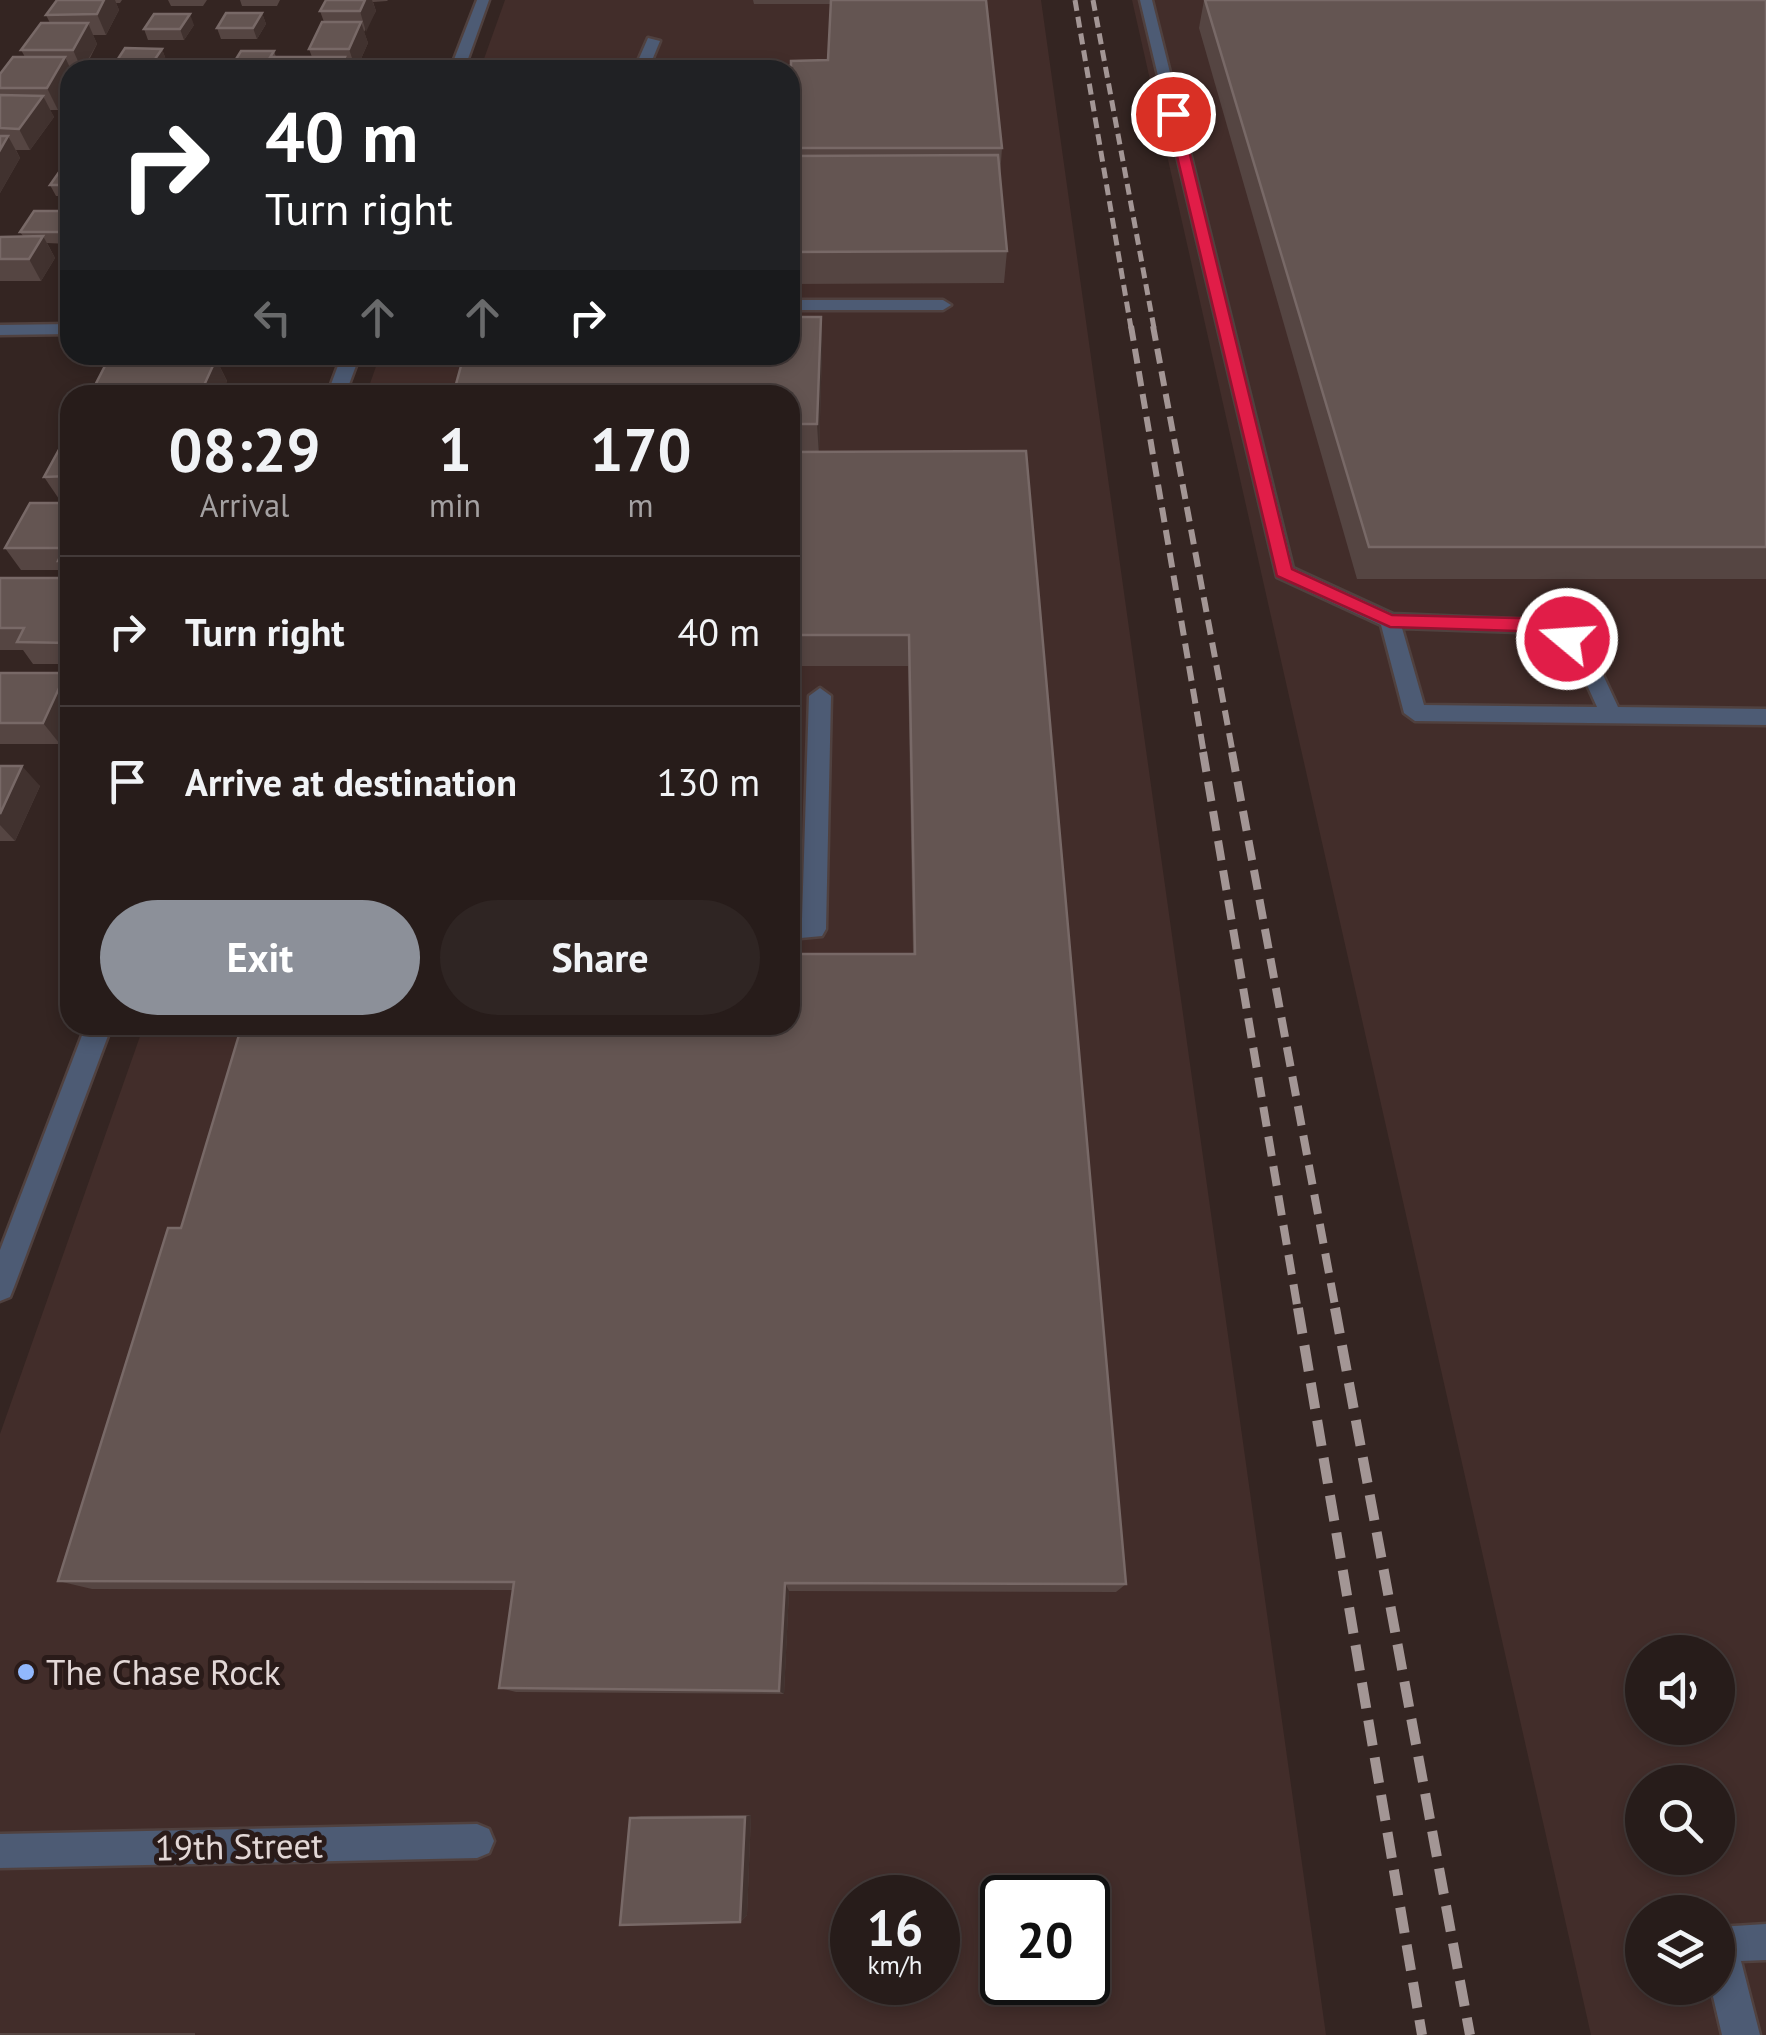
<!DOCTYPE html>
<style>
body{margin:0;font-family:"PT Sans",sans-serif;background:#2f2523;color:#f1f3f6;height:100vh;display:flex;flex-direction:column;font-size:38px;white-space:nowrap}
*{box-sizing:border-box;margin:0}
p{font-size:32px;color:#a4a1a2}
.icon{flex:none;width:55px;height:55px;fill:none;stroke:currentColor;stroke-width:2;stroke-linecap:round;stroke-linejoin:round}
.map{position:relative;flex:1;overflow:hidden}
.sheet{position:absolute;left:60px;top:385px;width:740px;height:650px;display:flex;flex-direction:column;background:#271c1a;border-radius:30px;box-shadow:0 5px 15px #0003,0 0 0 2px #433a39}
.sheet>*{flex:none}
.banner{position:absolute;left:60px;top:60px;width:740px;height:305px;border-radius:30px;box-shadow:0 5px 15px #0003,0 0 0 2px #433a39;background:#202124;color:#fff;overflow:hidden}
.buttons{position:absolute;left:1625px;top:1635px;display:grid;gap:20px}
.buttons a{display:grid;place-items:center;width:110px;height:110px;border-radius:50%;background:#271c1a;box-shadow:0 5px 15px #0003,0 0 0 2px #433a39;font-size:50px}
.speed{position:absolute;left:830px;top:1875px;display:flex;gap:20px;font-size:50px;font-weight:700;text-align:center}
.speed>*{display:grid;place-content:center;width:130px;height:130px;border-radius:50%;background:#271c1a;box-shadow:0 5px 15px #0003,0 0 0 2px #433a39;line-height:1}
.speed small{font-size:25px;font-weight:400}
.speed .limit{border:5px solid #111;border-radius:15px;background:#fff;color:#111}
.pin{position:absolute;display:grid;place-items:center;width:85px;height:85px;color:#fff;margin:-42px;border:5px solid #fff;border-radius:50%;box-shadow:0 2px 10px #0007}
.me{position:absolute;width:110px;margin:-55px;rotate:288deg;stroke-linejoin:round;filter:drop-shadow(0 0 8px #0008)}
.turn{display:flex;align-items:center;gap:35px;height:210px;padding:0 40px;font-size:45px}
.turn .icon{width:130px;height:130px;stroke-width:2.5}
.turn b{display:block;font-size:70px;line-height:85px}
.lanes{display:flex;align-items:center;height:95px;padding:0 40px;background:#0003;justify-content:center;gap:50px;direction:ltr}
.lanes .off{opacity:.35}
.eta{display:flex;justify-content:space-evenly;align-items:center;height:170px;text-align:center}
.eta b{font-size:60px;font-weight:600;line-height:70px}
.button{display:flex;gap:20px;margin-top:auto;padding:20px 40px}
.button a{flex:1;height:115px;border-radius:60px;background:#8c9099;color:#fff;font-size:40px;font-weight:600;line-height:115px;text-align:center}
.button a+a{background:#2f2523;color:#f1f3f6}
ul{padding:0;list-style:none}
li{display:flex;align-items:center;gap:30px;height:150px;padding:0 40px;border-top:2px solid #433a39}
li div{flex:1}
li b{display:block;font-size:38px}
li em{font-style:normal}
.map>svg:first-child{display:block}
</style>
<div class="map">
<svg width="1766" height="2035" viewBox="0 0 1766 2035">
<rect width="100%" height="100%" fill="#342522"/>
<g fill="#422d2a" fill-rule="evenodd">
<path d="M 505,0 L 1041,0 L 1326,2035 L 0,2035 L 0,1434 L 144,1025 L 790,1025 L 790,395 L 366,395 L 380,355 L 790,355 L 790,70 L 480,70 ZM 852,1898 L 938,1898 L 938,1982 L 852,1982 ZM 1002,1898 L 1088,1898 L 1088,1982 L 1002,1982 Z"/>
<path d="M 1132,0 L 1766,0 L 1766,2035 L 1591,2035 ZM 1642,1652 L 1718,1652 L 1718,1728 L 1642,1728 ZM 1642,1782 L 1718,1782 L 1718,1858 L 1642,1858 ZM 1642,1912 L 1718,1912 L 1718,1988 L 1642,1988 Z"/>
</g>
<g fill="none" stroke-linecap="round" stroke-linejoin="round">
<defs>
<g id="lane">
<path d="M 1140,0 L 1152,0 L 1293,568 L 1393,614 L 1559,621 L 1590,647 L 1618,707 L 1766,709 L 1766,725 L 1415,721 L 1404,713 L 1381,625 L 1277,577 ZM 1402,628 L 1547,633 L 1574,656 L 1597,707 L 1424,705 Z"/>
<path d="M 648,38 L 660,41 L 648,70 L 634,70 Z"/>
<path d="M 790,300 L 943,300 L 951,305 L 943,310 L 790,310 Z"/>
<path d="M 820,688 L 831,696 L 826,929 L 822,936 L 790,939 L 790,919 L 802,919 L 809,696 Z"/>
<path d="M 477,1824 L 489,1829 L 494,1841 L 489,1853 L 477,1858 L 0,1868 L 0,1834 Z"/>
<path d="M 1766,1924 L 1766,1960 L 1741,1961 L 1760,2035 L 1722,2035 L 1711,1988 L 1718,1988 L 1718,1927 Z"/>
</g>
<g id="street">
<path d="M 477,0 L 489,0 L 464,70 L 450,70 Z"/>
<path d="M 70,324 L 70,334 L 0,335 L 0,325 Z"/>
<path d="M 342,355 L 360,355 L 345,395 L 327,395 Z"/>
<path d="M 86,1025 L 112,1025 L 14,1287 L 10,1297 L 0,1301 L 0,1250 Z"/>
</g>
</defs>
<use href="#lane" stroke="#50413f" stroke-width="5"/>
<use href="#street" stroke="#50413f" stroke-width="5"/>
<use href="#lane" fill="#4d5b74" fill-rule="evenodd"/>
<use href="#street" fill="#4d5b74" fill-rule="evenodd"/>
<g stroke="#a39695" stroke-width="5" stroke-dasharray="11 6" stroke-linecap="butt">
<path d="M 1075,0 L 1131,328"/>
<path d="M 1093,0 L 1154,328"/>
</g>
<g stroke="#a39695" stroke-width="6" stroke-dasharray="15 8" stroke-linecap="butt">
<path d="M 1131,326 L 1204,754"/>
<path d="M 1153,326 L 1233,754"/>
</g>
<g stroke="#a39695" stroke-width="8" stroke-dasharray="20 10" stroke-linecap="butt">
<path d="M 1203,752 L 1298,1311"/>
<path d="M 1232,752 L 1336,1311"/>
</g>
<g stroke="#a39695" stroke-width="10" stroke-dasharray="26 12" stroke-linecap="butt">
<path d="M 1298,1308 L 1422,2035"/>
<path d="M 1335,1308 L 1470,2035"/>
</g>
</g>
<g fill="#554542">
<path d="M 57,0 L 122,0 L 120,3 L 116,3 L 119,10 L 106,35 L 93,35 L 97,44 L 84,70 L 70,70 L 58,110 L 50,110 L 54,117 L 30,150 L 16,150 L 20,158 L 0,193 L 0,88 L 25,57 L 21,50 L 50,23 L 46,15 Z"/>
<path d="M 168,0 L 207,0 L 203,6 L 171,6 Z"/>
<path d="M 240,0 L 280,0 L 277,6 L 242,6 Z"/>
<path d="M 326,0 L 388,0 L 387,1 L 373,2 L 376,11 L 364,32 L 368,43 L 356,70 L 236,70 L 233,64 L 274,51 L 276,57 L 312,57 L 309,49 L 324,22 L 320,11 Z"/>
<path d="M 753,0 L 986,0 L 1002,148 L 1000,176 L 1007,251 L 1004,283 L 790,284 L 790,70 L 791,66 L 828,60 L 831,4 L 754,4 Z"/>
<path d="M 1204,0 L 1766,0 L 1766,579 L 1357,579 L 1199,28 Z"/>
<path d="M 262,13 L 266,24 L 257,39 L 221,39 L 217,28 Z"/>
<path d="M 194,25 L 184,40 L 148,40 L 144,29 Z"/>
<path d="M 162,49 L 166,60 L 160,70 L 116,70 L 114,65 Z"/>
<path d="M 70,165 L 70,196 L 56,196 L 50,185 Z"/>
<path d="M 70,211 L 69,244 L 47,243 L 55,258 L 41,281 L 0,281 L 0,237 L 23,236 L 20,232 Z"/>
<path d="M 821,317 L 822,349 L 819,452 L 1026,451 L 1126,1584 L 1116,1592 L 789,1591 L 784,1694 L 516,1692 L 499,1688 L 513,1590 L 92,1589 L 58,1581 L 181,1228 L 913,954 L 908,666 L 790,666 L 790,395 Z"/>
<path d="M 216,359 L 227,381 L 221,395 L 90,395 Z"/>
<path d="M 70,435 L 70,499 L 59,499 L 44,477 Z"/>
<path d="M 70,503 L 70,664 L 33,664 L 23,650 L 0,650 L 0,578 L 70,578 L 64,570 L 21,570 L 5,548 Z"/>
<path d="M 0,673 L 70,678 L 70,720 L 60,744 L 0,744 Z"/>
<path d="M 0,766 L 40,786 L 15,841 L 0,841 Z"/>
<path d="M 751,1815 L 747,1915 L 740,1922 L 630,1818 L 641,1816 Z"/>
<rect x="0" y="2033" width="195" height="2"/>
</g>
<g fill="#41322f">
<path d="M 104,0 L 115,0 L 119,10 L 106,35 L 97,14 Z"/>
<path d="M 365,0 L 372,0 L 376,11 L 366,32 L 360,11 Z"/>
<path d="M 262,13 L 266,24 L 257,39 L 253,28 Z"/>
<path d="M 190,14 L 194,25 L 184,40 L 180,29 Z"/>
<path d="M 361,22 L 368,43 L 356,70 L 349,49 Z"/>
<path d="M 88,23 L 97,44 L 82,70 L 73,50 Z"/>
<path d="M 162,49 L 166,60 L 160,70 L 153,70 L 151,65 Z"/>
<path d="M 65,57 L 71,70 L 70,88 L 58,110 L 47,88 Z"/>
<path d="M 345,57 L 349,70 L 341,70 L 340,68 Z"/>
<path d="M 43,96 L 54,117 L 30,150 L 19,129 Z"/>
<path d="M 8,136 L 20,158 L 0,193 L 0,150 Z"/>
<path d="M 70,221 L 70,242 L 69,244 L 63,232 Z"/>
<path d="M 43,236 L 55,258 L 41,281 L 29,259 Z"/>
<path d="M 821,317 L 822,349 L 819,456 L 817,424 Z"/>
<path d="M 216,359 L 227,381 L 221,395 L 202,395 L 201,392 Z"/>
<path d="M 66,673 L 70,678 L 70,720 L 60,744 L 43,723 Z"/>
<path d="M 22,766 L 40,786 L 15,841 L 0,825 L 0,814 Z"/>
<path d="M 785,1583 L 789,1591 L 784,1694 L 779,1691 Z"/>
<path d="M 751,1815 L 747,1915 L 740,1922 L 745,1817 Z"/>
</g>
<g fill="#645552" stroke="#786967" stroke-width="2.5">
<path d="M 57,0 L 104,0 L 97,14 L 46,15 Z"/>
<path d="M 326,0 L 365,0 L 360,11 L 320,11 Z"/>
<path d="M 831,0 L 986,0 L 1002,148 L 790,148 L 790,70 L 731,70 L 731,66 L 791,66 L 791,61 L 828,60 Z"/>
<path d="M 1205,0 L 1766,0 L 1766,547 L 1369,547 Z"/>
<path d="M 226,13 L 262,13 L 253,28 L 217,28 Z"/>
<path d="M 154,14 L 190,14 L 180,29 L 144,29 Z"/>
<path d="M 322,22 L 361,22 L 349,49 L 309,49 Z"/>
<path d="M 41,23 L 88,23 L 73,50 L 21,50 Z"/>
<path d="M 125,48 L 162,49 L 151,65 L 114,65 Z"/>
<path d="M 241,51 L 274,51 L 266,64 L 233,64 Z"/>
<path d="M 13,57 L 65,57 L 47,88 L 0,88 L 0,74 Z"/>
<path d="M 271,57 L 345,57 L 340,68 L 348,68 L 347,70 L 264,70 Z"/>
<path d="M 0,95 L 43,96 L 19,129 L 0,128 Z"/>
<path d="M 0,136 L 8,136 L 0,150 Z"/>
<path d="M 998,155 L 1007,251 L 790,252 L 790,156 Z"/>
<path d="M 64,165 L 70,165 L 70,185 L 50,185 Z"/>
<path d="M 34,211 L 70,211 L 70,221 L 63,232 L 20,232 Z"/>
<path d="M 43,236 L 29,259 L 0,259 L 0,237 Z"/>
<path d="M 790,317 L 821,317 L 817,424 L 790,424 L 790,395 L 453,395 L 464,355 L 790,355 Z"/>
<path d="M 216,359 L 201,392 L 160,392 L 159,395 L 90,395 L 107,362 Z"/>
<path d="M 67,435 L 70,435 L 70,476 L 44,477 Z"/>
<path d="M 1026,451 L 1126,1584 L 785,1583 L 779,1691 L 499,1688 L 514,1582 L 58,1581 L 168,1228 L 181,1228 L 242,1025 L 790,1025 L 790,954 L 915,954 L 909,635 L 790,635 L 790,452 Z"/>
<path d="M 30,503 L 70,503 L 70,561 L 58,561 L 64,548 L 5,548 Z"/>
<path d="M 0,578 L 70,578 L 70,643 L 17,642 L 24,628 L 0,628 Z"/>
<path d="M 0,673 L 66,673 L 43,723 L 0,723 Z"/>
<path d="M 0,766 L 22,766 L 0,814 Z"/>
<path d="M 745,1817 L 740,1922 L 620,1925 L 630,1818 Z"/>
</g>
<path fill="#e11d48" stroke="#92132f" stroke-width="2.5" d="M 1173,111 L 1180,114 L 1292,569 L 1392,615 L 1552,619 L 1574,634 L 1574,644 L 1561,644 L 1547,632 L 1390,627 L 1277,576 L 1167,114 Z"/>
<circle fill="#91b8fd" stroke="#2a1b19" stroke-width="4" cx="26" cy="1672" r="10"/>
<g text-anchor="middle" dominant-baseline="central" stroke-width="10" stroke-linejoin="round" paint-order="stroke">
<g font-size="35" fill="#e2d7d6" stroke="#2a1b19" text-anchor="start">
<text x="46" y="1672">The Chase Rock</text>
</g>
<g font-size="35" fill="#e2d7d6" stroke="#2a1b19">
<text transform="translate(239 1846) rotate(-1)">19th Street</text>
</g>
</g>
</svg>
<div class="buttons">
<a><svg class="icon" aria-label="sound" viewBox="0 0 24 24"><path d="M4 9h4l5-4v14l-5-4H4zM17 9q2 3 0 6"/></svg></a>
<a><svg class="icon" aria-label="search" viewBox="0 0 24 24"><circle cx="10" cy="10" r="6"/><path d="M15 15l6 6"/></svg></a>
<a><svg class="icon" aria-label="layers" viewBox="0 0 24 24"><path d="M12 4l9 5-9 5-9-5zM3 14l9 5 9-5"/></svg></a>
</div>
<div class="speed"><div>16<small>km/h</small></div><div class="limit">20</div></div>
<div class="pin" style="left:1173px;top:114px;background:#d93025"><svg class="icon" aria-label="arrive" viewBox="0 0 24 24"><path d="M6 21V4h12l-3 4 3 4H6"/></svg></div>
<svg class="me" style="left:1567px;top:639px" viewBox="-20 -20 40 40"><circle r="17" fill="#e11d48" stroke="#fff" stroke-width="3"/><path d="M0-11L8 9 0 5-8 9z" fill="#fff"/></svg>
<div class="banner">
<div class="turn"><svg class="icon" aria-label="right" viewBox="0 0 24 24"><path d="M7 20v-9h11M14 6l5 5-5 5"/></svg><div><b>40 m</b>Turn right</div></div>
<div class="lanes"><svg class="icon off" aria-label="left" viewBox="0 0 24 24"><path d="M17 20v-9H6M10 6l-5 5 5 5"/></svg><svg class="icon off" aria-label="ahead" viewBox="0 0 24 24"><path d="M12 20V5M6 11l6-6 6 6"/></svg><svg class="icon off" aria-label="ahead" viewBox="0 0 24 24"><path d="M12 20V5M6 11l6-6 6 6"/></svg><svg class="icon" aria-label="right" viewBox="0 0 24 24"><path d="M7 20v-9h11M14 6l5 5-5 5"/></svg></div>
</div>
<section class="sheet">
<div class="eta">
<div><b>08:29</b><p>Arrival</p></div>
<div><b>1</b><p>min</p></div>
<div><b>170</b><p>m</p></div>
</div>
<ul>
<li><svg class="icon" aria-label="right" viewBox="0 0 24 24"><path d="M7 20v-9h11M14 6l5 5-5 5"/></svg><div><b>Turn right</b></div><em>40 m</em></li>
<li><svg class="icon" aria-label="arrive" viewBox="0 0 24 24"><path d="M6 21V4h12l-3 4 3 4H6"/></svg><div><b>Arrive at destination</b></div><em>130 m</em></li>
</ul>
<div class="button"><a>Exit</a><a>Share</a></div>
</section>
</div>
